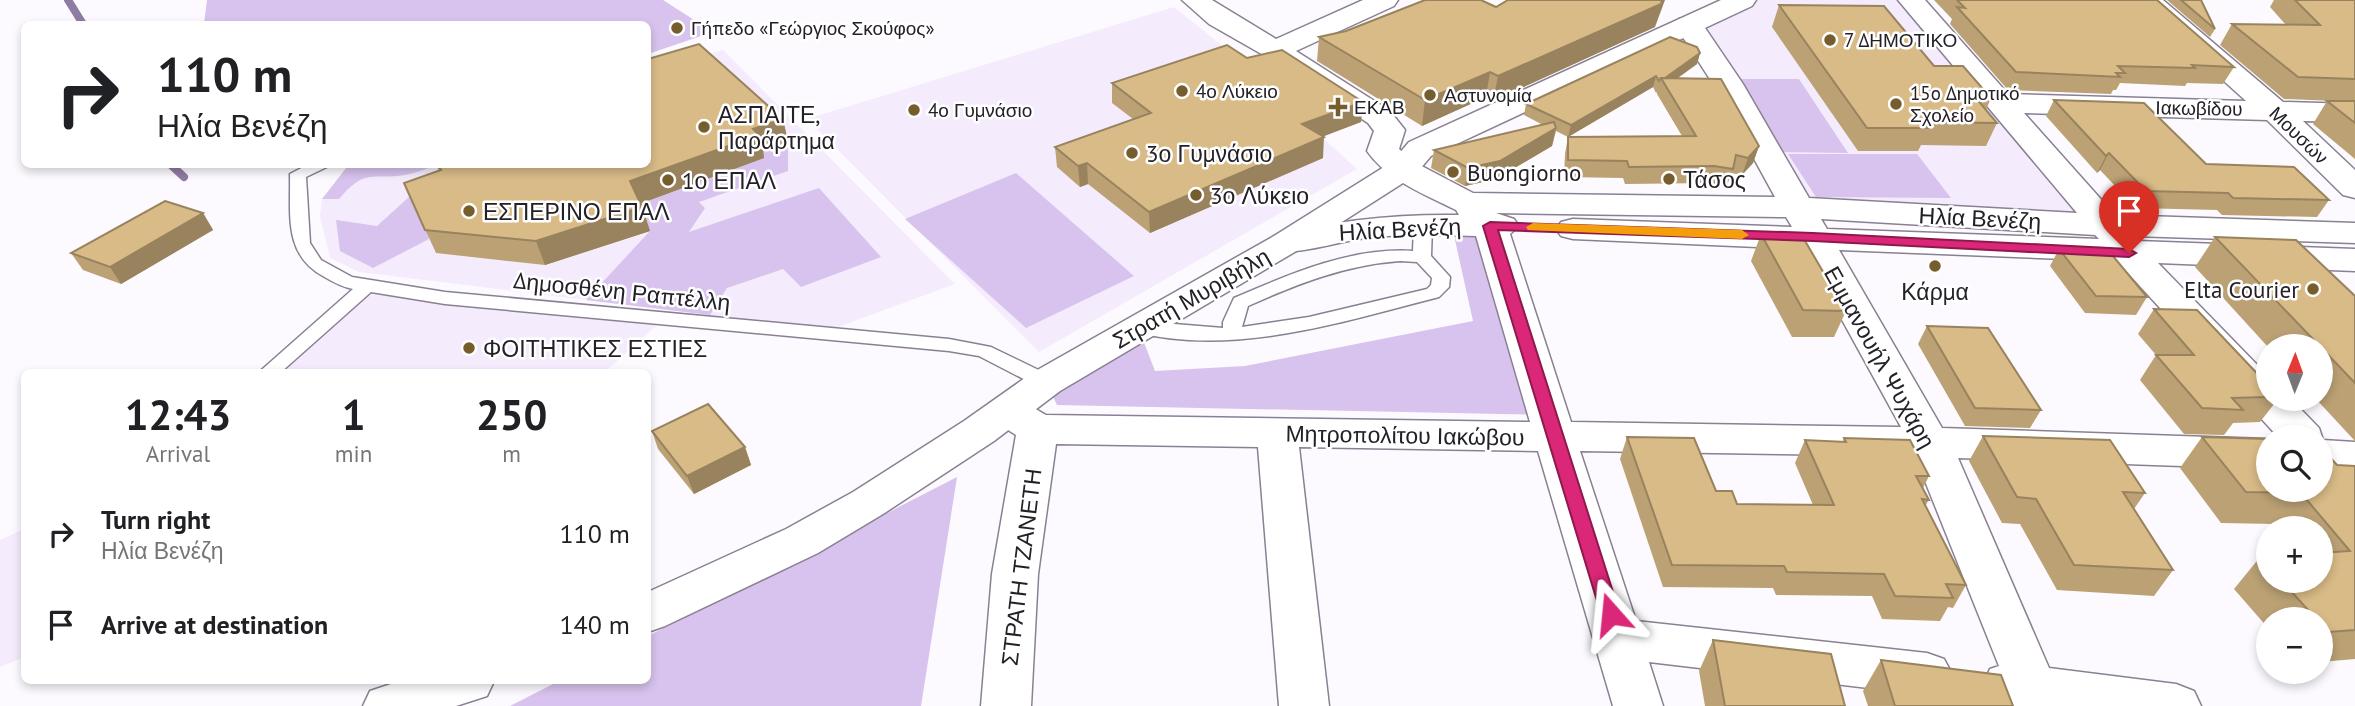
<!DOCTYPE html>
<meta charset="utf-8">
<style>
body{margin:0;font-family:"PT Sans",sans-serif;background:#f2f2f2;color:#202124;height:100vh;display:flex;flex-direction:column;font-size:26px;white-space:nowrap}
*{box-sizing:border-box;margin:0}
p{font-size:23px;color:#757577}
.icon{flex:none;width:38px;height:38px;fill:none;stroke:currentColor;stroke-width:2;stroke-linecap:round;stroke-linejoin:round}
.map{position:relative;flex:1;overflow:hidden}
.sheet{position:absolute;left:21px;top:369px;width:630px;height:315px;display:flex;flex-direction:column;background:#fff;border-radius:10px;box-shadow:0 4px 10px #0003}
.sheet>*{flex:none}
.top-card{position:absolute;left:21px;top:21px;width:630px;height:147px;border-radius:10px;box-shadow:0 4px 10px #0003;background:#fff;color:#202124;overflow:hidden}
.needle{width:46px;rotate:1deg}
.fabs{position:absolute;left:2256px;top:334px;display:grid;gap:14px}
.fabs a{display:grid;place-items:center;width:77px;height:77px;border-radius:50%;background:#fff;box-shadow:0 4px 10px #0003;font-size:35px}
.pin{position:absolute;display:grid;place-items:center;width:60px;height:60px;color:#fff;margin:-72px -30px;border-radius:50% 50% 50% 0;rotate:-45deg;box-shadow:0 0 7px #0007}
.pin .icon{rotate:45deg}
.me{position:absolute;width:77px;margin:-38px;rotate:342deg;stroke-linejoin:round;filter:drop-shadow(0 0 5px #0008)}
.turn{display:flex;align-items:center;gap:24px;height:147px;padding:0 21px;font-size:32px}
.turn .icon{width:91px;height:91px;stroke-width:2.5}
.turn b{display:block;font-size:49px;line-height:60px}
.eta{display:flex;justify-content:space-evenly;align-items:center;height:119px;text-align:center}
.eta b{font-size:42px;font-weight:600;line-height:49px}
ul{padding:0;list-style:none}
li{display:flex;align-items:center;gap:21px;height:91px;padding:0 21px}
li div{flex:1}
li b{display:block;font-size:26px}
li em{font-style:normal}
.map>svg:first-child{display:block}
</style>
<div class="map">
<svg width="2355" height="706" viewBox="0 0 2355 706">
<rect width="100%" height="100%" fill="#fcfafe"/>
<g fill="#f4ecfd">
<path d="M 1756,0 L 1901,0 L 2093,219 L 1805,203 L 1701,30 Z"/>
<path d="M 1174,7 L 1220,44 L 1357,169 L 1039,352 L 807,119 Z"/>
<path d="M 723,50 L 955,284 L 830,330 L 359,272 L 330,258 L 320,216 L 322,199 L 347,167 L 354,165 L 648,164 L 648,72 Z"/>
<path d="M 364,292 L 658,324 L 604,373 L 283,373 Z"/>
<path d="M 24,529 L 24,657 L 0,667 L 0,540 Z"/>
</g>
<g fill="#d7c3ed">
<path d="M 207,0 L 663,0 L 713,32 L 648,54 L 648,24 L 204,24 Z"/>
<path d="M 1734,79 L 1799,79 L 1848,153 L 1777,152 Z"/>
<path d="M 788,142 L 788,171 L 699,202 L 705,208 L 689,232 L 819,188 L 881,257 L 801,287 L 783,269 L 727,288 L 710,315 L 586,300 L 650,231 L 637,205 L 764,158 L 758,152 Z"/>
<path d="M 1788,154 L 1917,154 L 1951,198 L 1816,197 Z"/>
<path d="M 354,165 L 438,165 C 427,168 416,173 405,175 C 371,180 365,168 339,199 L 322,199 L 347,167 Z"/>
<path d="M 1016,173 L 1134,276 L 1026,328 L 905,219 Z"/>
<path d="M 422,193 L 429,239 L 373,268 L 340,251 L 336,220 L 377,226 L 409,197 Z"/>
<path d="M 1455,226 L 1490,226 L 1548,415 L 1057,405 L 1046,382 L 1138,327 L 1155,371 L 1245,366 L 1473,321 L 1455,240 Z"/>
<path d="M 957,477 L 921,706 L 510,706 L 559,681 L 648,681 L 648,636 Z"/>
</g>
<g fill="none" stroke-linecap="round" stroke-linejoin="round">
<g stroke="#8f7ca2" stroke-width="8">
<path d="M 68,0 L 83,24"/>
<path d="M 170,164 L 184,177"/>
</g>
<defs>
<g id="service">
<path d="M 309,164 L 333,164 L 306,177 L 310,243 L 321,260 L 352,277 L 445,292 L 949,339 L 991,347 L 1053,377 L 1056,382 L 1053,387 L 1039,387 L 979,356 L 949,351 L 445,304 L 371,292 L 280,373 L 258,373 L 353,289 C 342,287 333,282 323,276 C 283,254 291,214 290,174 Z"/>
<path d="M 1423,221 L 1432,226 L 1431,256 L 1450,277 L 1449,287 L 1439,297 C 1341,322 1233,358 1131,331 L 1129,327 L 1131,323 L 1138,321 L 1223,328 L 1223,322 L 1234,298 C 1290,274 1351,247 1413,251 L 1414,226 ZM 1400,261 L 1417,262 L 1432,278 L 1431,285 L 1427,289 L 1309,317 L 1242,327 L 1248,306 C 1297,284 1345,265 1400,261 Z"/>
</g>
<path id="minor" d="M 1182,0 L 1212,0 L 1276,39 L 1363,0 L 1398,0 L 1394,6 L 1296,51 L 1390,111 L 1405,130 L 1399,149 L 1414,162 L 1473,193 L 1775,197 L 1713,84 L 1675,25 L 1679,19 L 1689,17 L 1699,19 L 1743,84 L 1809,198 L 2077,213 L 1898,0 L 1925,0 L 2008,94 L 2246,101 L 2134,0 L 2163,0 L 2283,102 L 2355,104 L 2355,122 L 2303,121 L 2355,170 L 2355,198 L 2343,195 L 2267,120 L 2024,113 L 2115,215 L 2355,223 L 2355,243 L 2133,236 L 2137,241 L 2355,249 L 2355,271 L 2158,263 L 2268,376 L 2268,399 L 2291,399 L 2319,428 L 2323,440 L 2355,442 L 2355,472 L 2320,470 L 2320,438 L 2279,438 L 2117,261 L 1839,250 L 1942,428 L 2268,439 L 2268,469 L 1958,458 L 2049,668 L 2176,684 L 2194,691 L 2201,706 L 2011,706 L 1990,699 L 1983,684 L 1990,669 L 1999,666 L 1915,456 L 1580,451 L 1636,621 L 1927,653 L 1944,659 L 1952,674 L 1944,689 L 1927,695 L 1649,662 L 1663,706 L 1613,706 L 1538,451 L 1299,447 L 1329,706 L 1279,706 L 1258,447 L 1056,444 L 1038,574 L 1031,706 L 981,706 L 992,574 L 1016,435 L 994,421 L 988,411 L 994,401 C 1015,395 1027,404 1046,415 L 1530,422 L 1476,236 C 1439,235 1402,234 1366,238 C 1340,241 1296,256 1274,250 L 1269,243 L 1274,236 C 1335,220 1396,214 1459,215 L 1456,210 C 1426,195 1387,180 1367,151 L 1374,131 L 1368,123 L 1265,56 L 1209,24 ZM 1496,213 L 1786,217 L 1792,227 L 1573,219 L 1561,222 L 1556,229 L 1561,236 L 1573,239 L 1803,249 L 1901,427 L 1571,422 L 1510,234 L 1519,226 L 1514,219 ZM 1821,219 L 2095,235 L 2099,239 L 1827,229 Z"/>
<g id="secondary">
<path d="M 1721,0 L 1756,0 L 1752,6 L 1431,156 L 1414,176 L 1298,250 L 1060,391 L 994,441 L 883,514 L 818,553 L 665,626 L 648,632 L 648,592 L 786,529 L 853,492 L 964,421 L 1032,373 L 1274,236 L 1392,162 L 1409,142 Z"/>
<path d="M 400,681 L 494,681 L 487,696 L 456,706 L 363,706 L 370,691 Z"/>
</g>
</defs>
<use href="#service" stroke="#898092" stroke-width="3"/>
<use href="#minor" stroke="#898092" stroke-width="3"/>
<use href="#secondary" stroke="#898092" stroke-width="3"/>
<use href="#service" fill="#fff" fill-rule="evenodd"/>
<use href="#minor" fill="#fff" fill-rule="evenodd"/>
<use href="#secondary" fill="#fff" fill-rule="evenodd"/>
</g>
<g fill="#bba174">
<path d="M 1934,0 L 2157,0 L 2234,67 L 2223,84 L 2187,83 L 2185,86 L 2120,83 L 2116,90 L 2113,90 L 2111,94 L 2008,90 L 1950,24 L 1952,19 Z"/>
<path d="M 2167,0 L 2201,0 L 2215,29 L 2210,37 Z"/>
<path d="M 2274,0 L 2355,0 L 2355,159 L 2313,124 L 2327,101 L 2337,101 L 2284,99 L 2220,45 L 2232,24 L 2286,25 L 2270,7 Z"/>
<path d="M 1779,5 L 1934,66 L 1991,98 L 1986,110 L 1997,123 L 1986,146 L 1921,145 L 1918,151 L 1858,151 L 1772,27 Z"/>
<path d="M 1496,7 L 1655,27 L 1493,101 L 1486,97 L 1422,126 L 1317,61 L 1319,37 Z"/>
<path d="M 1700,53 L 1697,64 L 1678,78 L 1759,146 L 1753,163 L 1742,175 L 1731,173 L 1727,186 L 1709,183 L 1625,184 L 1623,178 L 1564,177 L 1565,154 L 1568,137 L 1682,136 L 1657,94 L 1657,92 L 1656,93 L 1653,87 L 1568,137 L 1556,131 L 1552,146 L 1496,179 L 1465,186 L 1431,168 L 1434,150 L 1543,125 L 1524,115 L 1526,104 Z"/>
<path d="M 1247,58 L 1363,102 L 1361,122 L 1323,136 L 1323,158 L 1150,233 L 1088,184 L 1080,187 L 1057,167 L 1055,147 L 1133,119 L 1112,103 L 1112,83 Z"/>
<path d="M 2054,100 L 2206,164 L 2329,200 L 2317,217 L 2222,215 L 2217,210 L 2136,208 L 2100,170 L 2097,173 L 2046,116 Z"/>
<path d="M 783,119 L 788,142 L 763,150 L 764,158 L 641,203 L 650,231 L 545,265 L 436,253 L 404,183 L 439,171 L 436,164 L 648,164 Z"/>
<path d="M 203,213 L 213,230 L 121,284 L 83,270 L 71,253 Z"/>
<path d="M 1761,234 L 1846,311 L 1834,337 L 1792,337 L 1751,261 Z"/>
<path d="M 2215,237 L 2355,296 L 2355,441 L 2316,399 L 2320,399 L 2320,346 L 2268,347 L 2195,267 Z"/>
<path d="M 2059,249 L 2147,297 L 2136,315 L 2085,313 L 2050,266 Z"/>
<path d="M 2154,309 L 2268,385 L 2268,399 L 2278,399 L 2260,422 L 2233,423 L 2224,435 L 2184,434 L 2140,380 L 2156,355 L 2138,334 Z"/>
<path d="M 1927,326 L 2041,410 L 2030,428 L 1965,426 L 1918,344 Z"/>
<path d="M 652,431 L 745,447 L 751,465 L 694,494 L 658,449 Z"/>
<path d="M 1983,436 L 2145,493 L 2134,509 L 2173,570 L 2154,596 L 2057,590 L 2020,524 L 2002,523 L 1969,461 Z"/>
<path d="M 1627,437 L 1737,504 L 1813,505 L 1795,463 L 1805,440 L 1843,442 L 1844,438 L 1929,476 L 1923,488 L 1929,500 L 1925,506 L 1966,585 L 1953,608 L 1948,607 L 1940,621 L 1882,619 L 1872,596 L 1776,595 L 1773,588 L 1663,587 L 1620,459 Z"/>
<path d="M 2202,437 L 2337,465 L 2355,466 L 2355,659 L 2320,662 L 2320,620 L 2268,620 L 2268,628 L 2234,589 L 2260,557 L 2268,557 L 2268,581 L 2320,581 L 2320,528 L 2279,528 L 2275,524 L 2221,523 L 2180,468 Z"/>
<path d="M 1713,640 L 1845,706 L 1705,706 L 1699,671 Z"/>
<path d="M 1881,660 L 2013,706 L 1868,706 L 1863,691 Z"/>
</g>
<g fill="#98835e">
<path d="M 1662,0 L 1665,0 L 1655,27 L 1493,101 L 1498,76 Z"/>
<path d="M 1700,53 L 1697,64 L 1666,86 L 1662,79 Z"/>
<path d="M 1490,72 L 1486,97 L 1422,126 L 1425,100 Z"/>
<path d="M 1656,76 L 1653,87 L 1568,137 L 1571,125 Z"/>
<path d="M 1363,102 L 1361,122 L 1301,145 L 1302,124 Z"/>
<path d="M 783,119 L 788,142 L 763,150 L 764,158 L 637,205 L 630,181 L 753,129 Z"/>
<path d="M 1556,128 L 1552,146 L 1496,179 L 1465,186 L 1468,168 Z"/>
<path d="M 1324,137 L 1323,158 L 1150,233 L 1149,212 Z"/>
<path d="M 1759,146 L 1753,163 L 1742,175 L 1748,158 Z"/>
<path d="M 2109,153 L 2100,170 L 2097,173 L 2106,156 Z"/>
<path d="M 1087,163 L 1088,184 L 1080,187 L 1078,166 Z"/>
<path d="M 642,207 L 650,231 L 545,265 L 536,241 Z"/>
<path d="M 203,213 L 213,230 L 121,284 L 110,267 Z"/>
<path d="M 745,447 L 751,465 L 694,494 L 687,476 Z"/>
</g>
<g fill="#d9bb87" stroke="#98835e" stroke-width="2">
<path d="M 1425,0 L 1481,0 L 1496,7 L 1508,0 L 1662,0 L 1661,4 L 1498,76 L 1490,72 L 1425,100 L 1319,37 L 1346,31 Z"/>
<path d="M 1957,0 L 2157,0 L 2234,67 L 2192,65 L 2195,68 L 2118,66 L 2125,73 L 2116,73 L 2120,77 L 2016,72 L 1957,7 L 1965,8 Z"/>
<path d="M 2181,0 L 2201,0 L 2215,29 Z"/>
<path d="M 2295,0 L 2355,0 L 2355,79 L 2298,77 L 2232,24 L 2320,25 Z"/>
<path d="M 1779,5 L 1884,6 L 1934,66 L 1963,66 L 1991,98 L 1975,97 L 1997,123 L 1923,122 L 1928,128 L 1867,128 Z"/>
<path d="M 1670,37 L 1697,47 L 1700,53 L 1665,78 L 1661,78 L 1659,81 L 1656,76 L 1571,125 L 1526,104 Z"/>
<path d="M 699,44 L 783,119 L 753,129 L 759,135 L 630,181 L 642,207 L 536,241 L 425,230 L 404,183 L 441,170 L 438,164 L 648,164 L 648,59 Z"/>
<path d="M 1227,45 L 1247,58 L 1282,50 L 1363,102 L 1302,124 L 1324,137 L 1149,212 L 1087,163 L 1078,166 L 1055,147 L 1151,113 L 1112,83 Z"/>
<path d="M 1661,78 L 1721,79 L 1759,146 L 1748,158 L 1736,155 L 1733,169 L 1714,166 L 1629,167 L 1627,161 L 1568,160 L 1568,137 L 1696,136 Z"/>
<path d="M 2054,100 L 2144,103 L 2206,164 L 2294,167 L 2329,200 L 2233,198 L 2228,193 L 2146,191 L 2109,153 L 2106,156 Z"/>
<path d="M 2327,101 L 2355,101 L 2355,123 Z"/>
<path d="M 1554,122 L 1556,128 L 1500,161 L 1468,168 L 1434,150 Z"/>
<path d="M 165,201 L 203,213 L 110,267 L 71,253 Z"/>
<path d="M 1761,234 L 1801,234 L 1846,311 L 1803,310 Z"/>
<path d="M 2215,237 L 2296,240 L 2355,296 L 2355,383 Z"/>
<path d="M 2059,249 L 2108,250 L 2147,297 L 2096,296 Z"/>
<path d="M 2154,309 L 2197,310 L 2268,385 L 2268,397 L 2232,398 L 2243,410 L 2202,408 L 2156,355 L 2194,355 Z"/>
<path d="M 1927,326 L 1988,328 L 2041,410 L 1975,408 Z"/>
<path d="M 708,404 L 745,447 L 687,476 L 652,431 Z"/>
<path d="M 1983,436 L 2110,440 L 2145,493 L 2123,492 L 2173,570 L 2074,565 L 2036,499 L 2017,497 Z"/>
<path d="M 1627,437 L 1694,438 L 1716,491 L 1732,491 L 1737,504 L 1834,505 L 1805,440 L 1846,442 L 1844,438 L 1910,440 L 1929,476 L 1916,476 L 1929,500 L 1922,499 L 1966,585 L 1946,584 L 1953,598 L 1895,596 L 1884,574 L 1787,572 L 1784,566 L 1672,565 Z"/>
<path d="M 2202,437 L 2268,439 L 2268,490 L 2320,490 L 2320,446 L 2337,465 L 2355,466 L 2355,630 L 2328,632 L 2320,623 L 2320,620 L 2317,620 L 2282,581 L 2320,581 L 2320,553 L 2350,551 L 2301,493 L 2246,492 Z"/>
<path d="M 2260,557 L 2268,557 L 2268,566 Z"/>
<path d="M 1713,640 L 1831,654 L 1845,706 L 1725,706 Z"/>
<path d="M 1881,660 L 2001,675 L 2013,706 L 1895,706 Z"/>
</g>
<path fill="#db2777" stroke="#8e194d" stroke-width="2" d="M 1490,222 L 1813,233 L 2129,249 L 2136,253 L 2129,257 L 1813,241 L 1498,230 L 1620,614 L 1618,619 L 1611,621 L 1604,619 L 1601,614 L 1483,226 Z"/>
<path fill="#f59e0b" d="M 1533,223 L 1742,230 L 1749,235 L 1742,239 L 1528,230 L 1526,227 Z"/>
<g fill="#765d2e" stroke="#fff" stroke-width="2.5">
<circle cx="677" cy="28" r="7"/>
<circle cx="1830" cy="40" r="7"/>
<circle cx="1182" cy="91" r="7"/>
<circle cx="1430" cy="95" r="7"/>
<circle cx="1896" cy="104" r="7"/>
<path d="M1334.5 96.5h7v7h7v7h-7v7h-7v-7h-7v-7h7z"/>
<circle cx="914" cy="110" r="7"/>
<circle cx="704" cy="127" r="7"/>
<circle cx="1132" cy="153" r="7"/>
<circle cx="1453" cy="172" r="7"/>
<circle cx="1669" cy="179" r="7"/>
<circle cx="668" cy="180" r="7"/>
<circle cx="1196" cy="195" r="7"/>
<circle cx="469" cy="211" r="7"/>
<circle cx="1935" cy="266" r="7"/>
<circle cx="2313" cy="289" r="7"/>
<circle cx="469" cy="348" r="7"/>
</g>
<g text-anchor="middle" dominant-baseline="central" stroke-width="5" stroke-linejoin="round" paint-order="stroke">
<g font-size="19" fill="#242027" stroke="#fff" text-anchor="start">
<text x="691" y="28">Γήπεδο «Γεώργιος Σκούφος»</text>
<text x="1844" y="40">7 ΔΗΜΟΤΙΚΟ</text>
<text x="1196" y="91">4ο Λύκειο</text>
<text x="1910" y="93">15o Δημοτικό<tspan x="1910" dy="22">Σχολείο</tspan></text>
<text x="1444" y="95">Αστυνομία</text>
<text x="1354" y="107">ΕΚΑΒ</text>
<text x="928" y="110">4ο Γυμνάσιο</text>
</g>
<g font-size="19" fill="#242027" stroke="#fff">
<text transform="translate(2199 108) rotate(1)">Ιακωβίδου</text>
<text transform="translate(2299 135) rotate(44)">Μουσών</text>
</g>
<g font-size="23" fill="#242027" stroke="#fff" text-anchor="start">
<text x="718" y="114">ΑΣΠΑΙΤΕ,<tspan x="718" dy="26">Παράρτημα</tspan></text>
<text x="1146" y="153">3ο Γυμνάσιο</text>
<text x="1467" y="172">Buongiorno</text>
<text x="1683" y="179">Τάσος</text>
<text x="682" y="180">1ο ΕΠΑΛ</text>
<text x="1210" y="195">3ο Λύκειο</text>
<text x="483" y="211">ΕΣΠΕΡΙΝΟ ΕΠΑΛ</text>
<text x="2299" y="289" text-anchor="end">Elta Courier</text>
<text x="1935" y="291" text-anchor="middle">Κάρμα</text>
<text x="483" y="348">ΦΟΙΤΗΤΙΚΕΣ ΕΣΤΙΕΣ</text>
</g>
<g font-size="23" fill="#242027" stroke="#fff">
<text transform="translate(1980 218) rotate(3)">Ηλία Βενέζη</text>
<text transform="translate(1400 229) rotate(-3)">Ηλία Βενέζη</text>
<text transform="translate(622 291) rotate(6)">Δημοσθένη Ραπτέλλη</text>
<text transform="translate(1191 298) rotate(-30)">Στρατή Μυριβήλη</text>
<text transform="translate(1880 357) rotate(61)">Εμμανουήλ Ψυχάρη</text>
<text transform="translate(1405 435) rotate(1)">Μητροπολίτου Ιακώβου</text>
<text transform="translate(1021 567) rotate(-83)">ΣΤΡΑΤΗ ΤΖΑΝΕΤΗ</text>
</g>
</g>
</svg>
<div class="fabs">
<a><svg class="needle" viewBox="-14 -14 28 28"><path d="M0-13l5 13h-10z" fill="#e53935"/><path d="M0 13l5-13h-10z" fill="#757577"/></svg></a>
<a><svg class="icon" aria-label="search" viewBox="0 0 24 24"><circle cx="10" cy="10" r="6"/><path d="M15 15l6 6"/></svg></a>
<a>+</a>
<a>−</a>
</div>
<div class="pin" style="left:2129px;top:253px;background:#d93025"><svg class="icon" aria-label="arrive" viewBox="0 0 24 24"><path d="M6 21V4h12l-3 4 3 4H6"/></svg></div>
<svg class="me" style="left:1611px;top:614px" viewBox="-20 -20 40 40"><path d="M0-17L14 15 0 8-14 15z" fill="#db2777" stroke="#fff" stroke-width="4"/></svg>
<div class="top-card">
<div class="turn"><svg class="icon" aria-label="right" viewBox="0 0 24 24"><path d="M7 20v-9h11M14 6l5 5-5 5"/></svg><div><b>110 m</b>Ηλία Βενέζη</div></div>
</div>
<section class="sheet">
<div class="eta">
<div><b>12:43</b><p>Arrival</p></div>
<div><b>1</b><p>min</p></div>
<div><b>250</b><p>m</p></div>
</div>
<ul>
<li><svg class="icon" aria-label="right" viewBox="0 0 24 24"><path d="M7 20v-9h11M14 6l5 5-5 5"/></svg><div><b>Turn right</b><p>Ηλία Βενέζη</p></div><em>110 m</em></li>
<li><svg class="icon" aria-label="arrive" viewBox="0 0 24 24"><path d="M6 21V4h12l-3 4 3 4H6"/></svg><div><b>Arrive at destination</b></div><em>140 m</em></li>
</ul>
</section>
</div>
